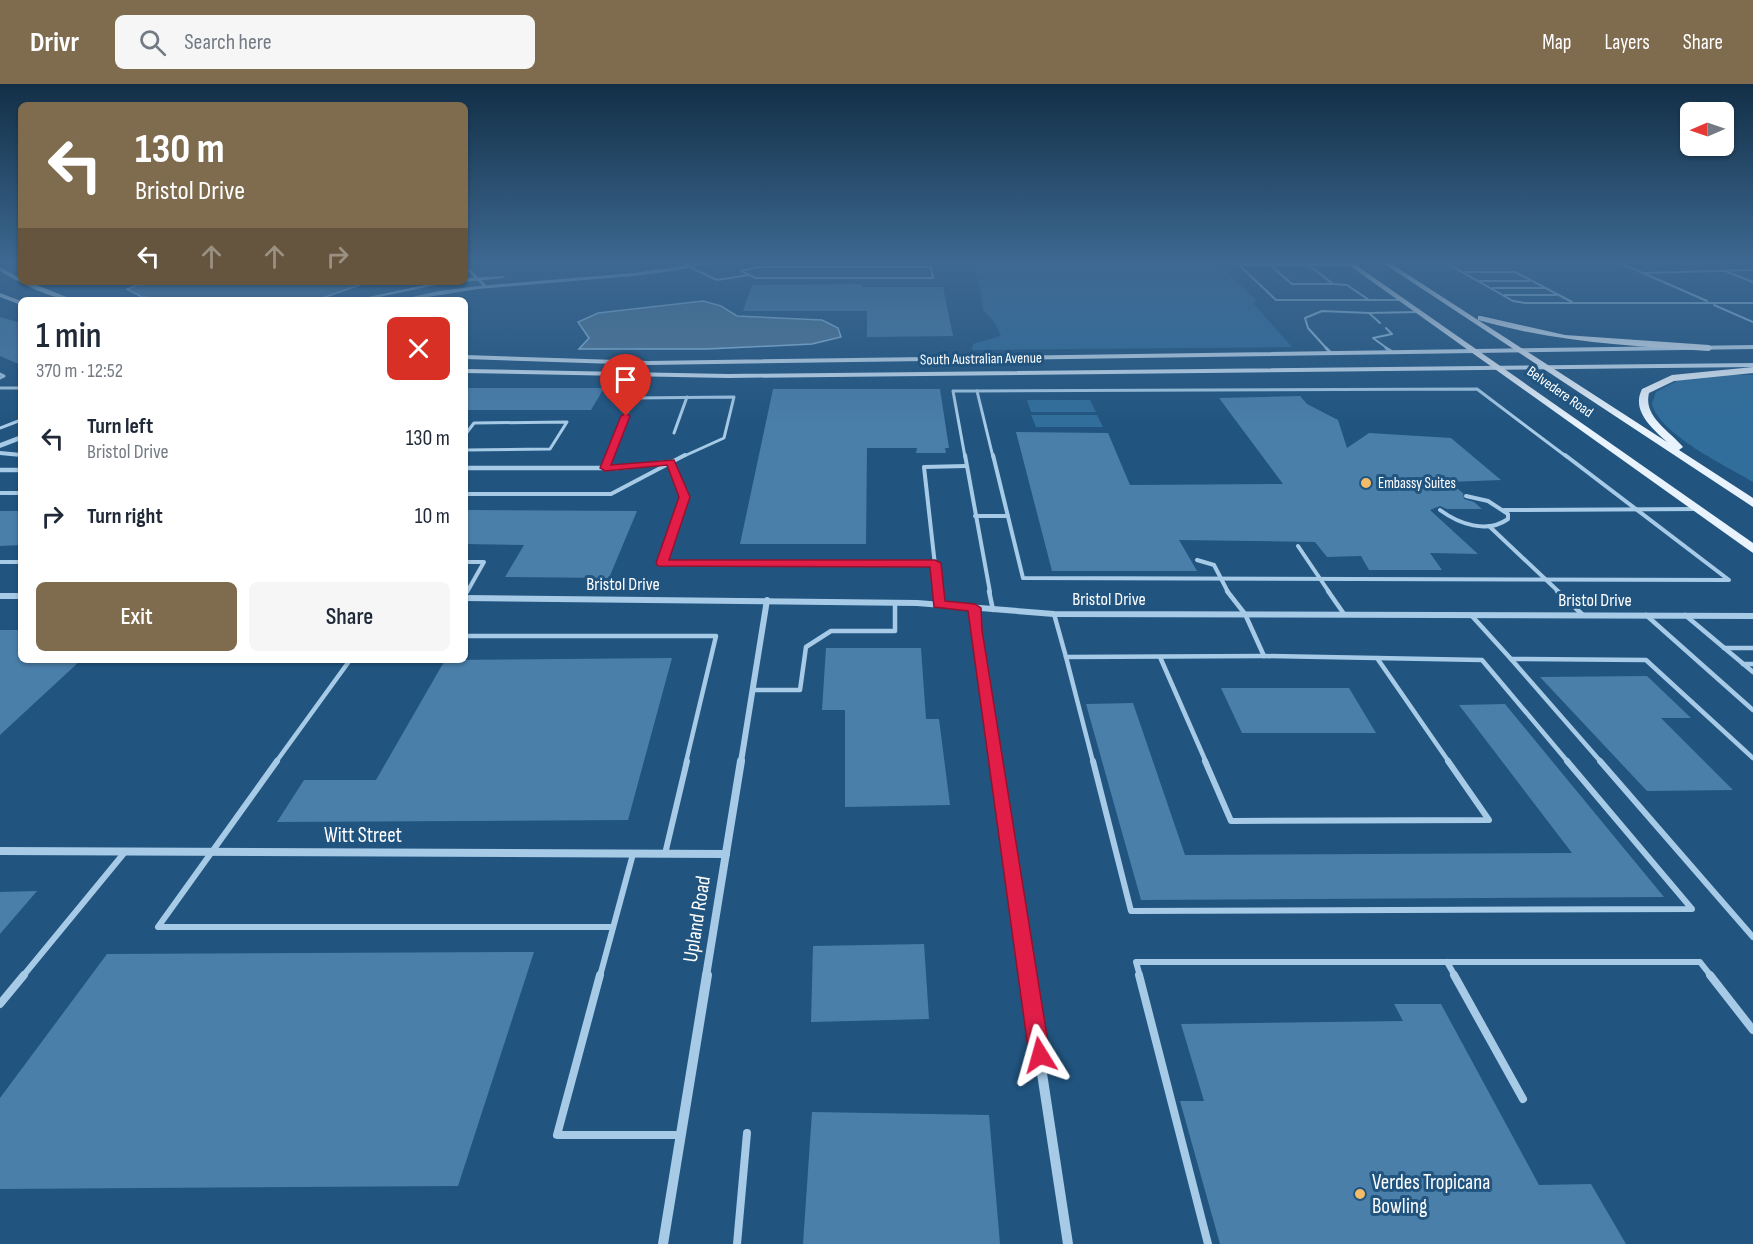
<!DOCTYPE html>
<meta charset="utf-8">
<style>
body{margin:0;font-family:"Sofia Sans Condensed",sans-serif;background:#f6f6f7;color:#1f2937;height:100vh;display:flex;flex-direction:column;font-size:22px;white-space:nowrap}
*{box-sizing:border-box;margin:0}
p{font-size:20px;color:#747a83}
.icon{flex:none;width:33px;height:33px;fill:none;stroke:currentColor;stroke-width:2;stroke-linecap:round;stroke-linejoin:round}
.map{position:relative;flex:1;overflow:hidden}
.side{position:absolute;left:18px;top:213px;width:450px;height:366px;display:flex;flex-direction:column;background:#fff;border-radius:9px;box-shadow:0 2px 4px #0004}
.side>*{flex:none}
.guide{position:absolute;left:18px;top:18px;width:450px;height:183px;border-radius:9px;box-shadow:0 2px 4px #0004;background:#7f6b4e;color:#fff;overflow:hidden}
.needle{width:39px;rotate:268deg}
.buttons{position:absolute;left:1680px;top:18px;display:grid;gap:12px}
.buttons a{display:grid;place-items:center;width:54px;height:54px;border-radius:9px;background:#fff;box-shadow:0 2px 4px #0004;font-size:30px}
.pin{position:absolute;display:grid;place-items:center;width:51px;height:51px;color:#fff;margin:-62px -26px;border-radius:50% 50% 50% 0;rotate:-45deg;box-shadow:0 0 6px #0007}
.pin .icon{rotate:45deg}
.me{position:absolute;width:66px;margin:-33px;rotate:352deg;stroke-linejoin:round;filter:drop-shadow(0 0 4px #0008)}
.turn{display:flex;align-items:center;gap:21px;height:126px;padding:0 18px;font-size:27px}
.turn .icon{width:78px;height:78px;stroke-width:2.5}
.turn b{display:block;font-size:42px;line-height:51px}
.lanes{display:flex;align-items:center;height:57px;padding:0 18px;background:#0003;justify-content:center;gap:30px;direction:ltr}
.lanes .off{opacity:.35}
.round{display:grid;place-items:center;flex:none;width:63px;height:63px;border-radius:9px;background:#f6f6f7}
.headline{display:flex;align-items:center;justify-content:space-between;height:102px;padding:0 18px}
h1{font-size:36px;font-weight:600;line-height:45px}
.cta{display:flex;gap:12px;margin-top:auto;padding:12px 18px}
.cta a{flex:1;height:69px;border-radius:9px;background:#7f6b4e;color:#fff;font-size:24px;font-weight:600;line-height:69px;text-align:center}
.cta a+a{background:#f6f6f7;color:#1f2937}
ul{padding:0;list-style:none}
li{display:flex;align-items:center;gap:18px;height:78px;padding:0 18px}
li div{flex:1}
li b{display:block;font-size:22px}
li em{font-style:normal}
header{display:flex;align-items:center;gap:36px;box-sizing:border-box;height:84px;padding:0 30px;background:#7f6b4e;color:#fff}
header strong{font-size:28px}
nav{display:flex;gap:33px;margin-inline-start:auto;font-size:21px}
.search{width:420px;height:54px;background:#f6f6f7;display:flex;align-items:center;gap:15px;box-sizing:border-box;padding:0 21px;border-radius:9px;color:#747a83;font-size:22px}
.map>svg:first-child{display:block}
</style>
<header>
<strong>Drivr</strong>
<div class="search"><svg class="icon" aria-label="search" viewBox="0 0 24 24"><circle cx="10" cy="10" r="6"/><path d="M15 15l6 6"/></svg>Search here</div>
<nav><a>Map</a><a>Layers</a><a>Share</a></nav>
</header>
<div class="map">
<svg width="1753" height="1160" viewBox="0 0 1753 1160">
<rect width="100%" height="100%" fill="#215580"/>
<g fill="#316e9c">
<path d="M 973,179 L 1218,179 L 1256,216 L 1253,219 L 1292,263 L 972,266 L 973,260 L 1001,252 L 995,239 L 983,226 L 980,203 Z"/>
<path d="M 1727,291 L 1753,291 L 1753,398 C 1727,382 1660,351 1652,320 L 1656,308 L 1679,296 Z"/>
<path d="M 1027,316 L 1090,316 L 1096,328 L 1031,328 Z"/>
<path d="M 1031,331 L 1097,331 L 1103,343 L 1036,343 Z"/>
</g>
<g fill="#557a99" stroke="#9bc8e9" stroke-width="1.5">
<path d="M 168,198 L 368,198 L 317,216 L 181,216 L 142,213 L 127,205 L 137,201 Z"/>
<path d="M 703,217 L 721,222 L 737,232 L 822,236 L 838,244 L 841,253 L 812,260 L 707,265 L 579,265 L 589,254 L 578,238 L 598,229 Z"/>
</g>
<g fill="#4a7fa9">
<path d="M 862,200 L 862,203 L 943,203 L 953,252 L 867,253 L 867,227 L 743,227 L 752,201 Z"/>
<path d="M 0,233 L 21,239 L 21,281 L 0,272 Z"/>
<path d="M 465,304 L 604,304 L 591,326 L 465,326 Z"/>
<path d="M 773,305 L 940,305 L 949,364 L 945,364 L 946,369 L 916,369 L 917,364 L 867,364 L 866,460 L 740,460 Z"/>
<path d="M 1300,312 L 1307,320 L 1338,336 L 1347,364 L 1369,349 L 1451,354 L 1501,396 L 1449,398 L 1463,409 L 1464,415 L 1474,418 L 1482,425 L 1447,425 L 1440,422 L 1430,426 L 1478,470 L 1430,469 L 1442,486 L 1369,486 L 1361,472 L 1327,473 L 1315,458 L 1179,456 L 1197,487 L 1052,487 L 1016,348 L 1108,349 L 1130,401 L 1283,400 L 1219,314 Z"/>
<path d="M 465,426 L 637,427 L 609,494 L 505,493 L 524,461 L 465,460 Z"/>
<path d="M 0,427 L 21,427 L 21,461 L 0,462 Z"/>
<path d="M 0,546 L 21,546 L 21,576 L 81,576 L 0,651 Z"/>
<path d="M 826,564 L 921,564 L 926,635 L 939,635 L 950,721 L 845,723 L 845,626 L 822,626 Z"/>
<path d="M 672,574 L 628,736 L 277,738 L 304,696 L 376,696 L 445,576 Z"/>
<path d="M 1647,592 L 1691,634 L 1661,634 L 1733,706 L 1647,707 L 1540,593 Z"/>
<path d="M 1221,604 L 1349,604 L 1376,649 L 1242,649 Z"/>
<path d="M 1133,619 L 1185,771 L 1572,769 L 1459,621 L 1505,620 L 1664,813 L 1141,816 L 1086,620 Z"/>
<path d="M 37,807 L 0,850 L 0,808 Z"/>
<path d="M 924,860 L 929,935 L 811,938 L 813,862 Z"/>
<path d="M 534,868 L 458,1102 L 0,1105 L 0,1014 L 107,870 Z"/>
<path d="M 1394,920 L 1441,920 L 1539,1101 L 1591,1100 L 1626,1160 L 1220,1160 L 1180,1017 L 1204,1017 L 1181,940 L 1403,937 Z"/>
<path d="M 812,1028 L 989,1031 L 1000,1160 L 803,1160 Z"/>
</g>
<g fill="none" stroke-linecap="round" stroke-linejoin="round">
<g stroke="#a7cbe7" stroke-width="2">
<path d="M 681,179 L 717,196 L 749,191"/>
<path d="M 1446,179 L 1513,217 L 1525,219 L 1753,219"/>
<path d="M 1620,179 L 1707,217"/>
<path d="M 1239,181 L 1276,216 L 1401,216"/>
<path d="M 1239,181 L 1352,181"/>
<path d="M 1270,181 L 1292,200 L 1333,200 L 1309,181"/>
<path d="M 758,183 L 931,183 L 933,194 L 756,194 L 741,187 Z"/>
<path d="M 1725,187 L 1753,198"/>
<path d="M 1465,188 L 1515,188 L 1572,218"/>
<path d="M 1645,189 L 1753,186"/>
<path d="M 1480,197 L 1529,197"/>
<path d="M 1333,200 L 1347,201 L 1369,216"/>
<path d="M 1493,204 L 1544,204"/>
<path d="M 1505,211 L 1556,211"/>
<path d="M 1714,221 L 1753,238"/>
<path d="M 1380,239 L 1369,229 L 1418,228"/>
<path d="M 1386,244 L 1392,250 L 1373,254 L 1388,265"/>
<path d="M 1327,265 L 1308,244 L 1305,234 L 1322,227 L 1369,229"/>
</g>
<g stroke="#a7cbe7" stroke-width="3">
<path d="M 1326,264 L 1330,268"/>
<path d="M 1386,264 L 1391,267"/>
<path d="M 0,290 L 4,292 L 0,294"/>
<path d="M 0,304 L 21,304"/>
<path d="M 977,307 L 993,373"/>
<path d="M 977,307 L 1477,305 L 1567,373"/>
<path d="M 0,344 L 21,336"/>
<path d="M 674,349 L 687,313"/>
<path d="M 465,351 L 474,339 L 567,338 L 550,365 L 465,366"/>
<path d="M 609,373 L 633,314 L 734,313 L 724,354 L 682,373"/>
<path d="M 965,373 L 953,307 L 977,307"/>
</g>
<g stroke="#a7cbe7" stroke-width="4">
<path d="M 965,371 L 990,508"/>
<path d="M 993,371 L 1023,494 L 1729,496 L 1565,371"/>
<path d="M 670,378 L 685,413 L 662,479 L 935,479"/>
<path d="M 605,384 L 610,371"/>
<path d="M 0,409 L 21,409"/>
<path d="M 465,410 L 611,410 L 685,371"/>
<path d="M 1440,426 C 1459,440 1487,450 1508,435 L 1508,430 L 1488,417 L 1466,412"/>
<path d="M 1504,426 L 1697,425"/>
<path d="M 975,432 L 1008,432"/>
<path d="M 1489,442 L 1559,508"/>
<path d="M 1298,462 L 1329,508"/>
<path d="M 1197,476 L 1214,481 L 1228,508"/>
<path d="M 0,478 L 21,478"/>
<path d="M 465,478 L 484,478 L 467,508"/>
<path d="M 938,508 L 924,383 L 966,382"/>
</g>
<g stroke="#a7cbe7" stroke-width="4.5">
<path d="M 938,507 L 939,520"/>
<path d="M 989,507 L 993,526"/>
<path d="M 1227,507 L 1245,530 L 1264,572"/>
<path d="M 1328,507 L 1344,530"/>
<path d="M 1557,507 L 1583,531"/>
<path d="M 465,511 L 467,507"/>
<path d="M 1054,530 L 1066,573"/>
<path d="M 1471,531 L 1511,575 L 1646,576 L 1753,674"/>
<path d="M 1646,531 L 1753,626"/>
<path d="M 1685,531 L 1753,588"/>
<path d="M 465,552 L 716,552 L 686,678"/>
<path d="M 1724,564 L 1753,564"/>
<path d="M 1264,572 L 1482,576 L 1568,678"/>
<path d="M 1160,573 L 1206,678"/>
<path d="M 1377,574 L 1449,678"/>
<path d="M 1511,575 L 1601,678"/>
<path d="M 1743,580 L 1753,580"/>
<path d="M 753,606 L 800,606 L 806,563 L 831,547 L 895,547 L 895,519"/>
<path d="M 276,678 L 350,576"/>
<path d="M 1093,678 L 1066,573 L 1264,572"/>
</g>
<g stroke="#a7cbe7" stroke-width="6">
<path d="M 277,677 L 158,843 L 613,843"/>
<path d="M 1093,677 L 1131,827 L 1692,825 L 1567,677"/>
<path d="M 1205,677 L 1231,737 L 1489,736 L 1448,677"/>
<path d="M 1600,677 L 1753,853"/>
<path d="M 665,770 L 687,677"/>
<path d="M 1447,878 L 1455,892"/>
<path d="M 23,892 L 125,768"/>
<path d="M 600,892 L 633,770"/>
<path d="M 1140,892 L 1136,878 L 1700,878 L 1711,892"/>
</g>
<g stroke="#a7cbe7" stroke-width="8">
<path d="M 600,891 L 557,1051 L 680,1051"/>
<path d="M 1139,891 L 1208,1160"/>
<path d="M 1454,891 L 1523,1015"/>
<path d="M 1710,891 L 1753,946"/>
<path d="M 0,920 L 24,891"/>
<path d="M 737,1160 L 747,1049"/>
</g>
<path stroke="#a7cbe7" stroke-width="3" d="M 465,182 L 485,202"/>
<path stroke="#a7cbe7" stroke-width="4" d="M 0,369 L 21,371"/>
<g stroke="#a7cbe7" stroke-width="4.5">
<path d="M 465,384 L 617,384 L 670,378"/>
<path d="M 0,386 L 21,386"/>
</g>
<g stroke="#a7cbe7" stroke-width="6">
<path d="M 0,512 L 21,512"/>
<path d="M 465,514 L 917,519 L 1054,530 L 1753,532"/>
<path d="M 975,524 L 975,546 L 995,678"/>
<path d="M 741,678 L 767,516"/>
</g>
<g stroke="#a7cbe7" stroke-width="8">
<path d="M 995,677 L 1027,892"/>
<path d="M 0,767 L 726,770"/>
<path d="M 706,892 L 741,677"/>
</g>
<g stroke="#a7cbe7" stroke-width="10">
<path d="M 1027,891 L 1068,1160"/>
<path d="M 663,1160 L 707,891"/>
</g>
<g fill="#a7cbe7" fill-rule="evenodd">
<path d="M 705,179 L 713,179 L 672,187 L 633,192 L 478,205 L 409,216 L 398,216 L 439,207 L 478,202 L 633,189 Z"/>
<path d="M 505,192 L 503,194 L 465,198 L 465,194 Z"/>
<path d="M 439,198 L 450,198 L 365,216 L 354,216 Z"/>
<path d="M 21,351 L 21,356 L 0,364 L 0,359 Z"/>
</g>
<g fill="#d1e5f6" fill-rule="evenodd">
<path d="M 0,183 L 21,195 L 21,198 L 29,198 L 74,216 C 52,216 19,198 0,187 Z"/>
<path d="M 0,209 L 21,217 L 21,221 L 0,213 Z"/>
<path d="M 1753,261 L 1753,265 L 648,281 L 465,275 L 465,271 L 648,277 Z"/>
<path d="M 1753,279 L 1753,283 L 728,294 L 465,289 L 465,285 L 728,290 Z"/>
</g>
<g fill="#e9f3fd" fill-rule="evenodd">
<path d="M 1346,179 L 1353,179 L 1753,459 L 1753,469 Z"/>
<path d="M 1383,179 L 1390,179 L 1667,358 C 1652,344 1631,327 1642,305 L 1672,291 L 1753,283 L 1753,289 L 1674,297 L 1649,309 C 1643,333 1670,347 1683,363 L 1679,366 L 1753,414 L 1753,423 Z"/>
<path d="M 1481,232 L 1565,251 L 1709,261 L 1713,264 L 1709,267 C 1631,262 1554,258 1478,236 L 1478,232 Z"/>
</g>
</g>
<linearGradient id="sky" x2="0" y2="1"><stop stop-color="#122f46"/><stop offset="0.52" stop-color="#3d6891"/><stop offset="1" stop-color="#3d6891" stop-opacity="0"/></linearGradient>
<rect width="1753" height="341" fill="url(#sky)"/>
<path fill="#e11d48" stroke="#92132f" stroke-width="1.5" d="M 626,329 L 630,332 L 611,381 L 674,376 L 690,413 L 669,476 L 935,476 L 941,479 L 945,517 L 975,520 L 981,524 L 982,546 L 1050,971 L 1047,978 L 1040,981 L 1032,978 L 1029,971 L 968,527 L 934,523 L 930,483 L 658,482 L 656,479 L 679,413 L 667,381 L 605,387 L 600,384 L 621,332 Z"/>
<g fill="#f4bc69" stroke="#215580" stroke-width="2">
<circle cx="1366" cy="399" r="6"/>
<circle cx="1360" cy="1110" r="6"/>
</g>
<g text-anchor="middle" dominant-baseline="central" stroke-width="6" stroke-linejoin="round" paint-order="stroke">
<g font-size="15" fill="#fff" stroke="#215580">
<text transform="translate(981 275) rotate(-1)">South Australian Avenue</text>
<text transform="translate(1560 308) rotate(35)">Belvedere Road</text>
</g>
<g font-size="15" fill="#fff" stroke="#215580" text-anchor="start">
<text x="1378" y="399">Embassy Suites</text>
</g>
<g font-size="18" fill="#fff" stroke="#215580">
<text x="623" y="500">Bristol Drive</text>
<text x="1109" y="515">Bristol Drive</text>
<text x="1595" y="516">Bristol Drive</text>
</g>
<g font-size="21" fill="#fff" stroke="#215580">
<text x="363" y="751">Witt Street</text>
<text transform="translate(697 835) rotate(-81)">Upland Road</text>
</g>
<g font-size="21" fill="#fff" stroke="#215580" text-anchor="start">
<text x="1372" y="1098">Verdes Tropicana<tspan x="1372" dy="24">Bowling</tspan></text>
</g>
</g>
</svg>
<div class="buttons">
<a><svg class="needle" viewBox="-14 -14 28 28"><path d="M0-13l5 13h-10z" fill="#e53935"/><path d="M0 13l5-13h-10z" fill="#747a83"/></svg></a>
</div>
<div class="pin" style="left:626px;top:332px;background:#d93025"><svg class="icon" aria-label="arrive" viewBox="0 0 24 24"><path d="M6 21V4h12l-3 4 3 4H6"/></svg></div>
<svg class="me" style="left:1040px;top:971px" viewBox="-20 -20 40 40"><path d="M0-17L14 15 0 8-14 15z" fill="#e11d48" stroke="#fff" stroke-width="4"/></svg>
<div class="guide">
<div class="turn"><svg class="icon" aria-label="left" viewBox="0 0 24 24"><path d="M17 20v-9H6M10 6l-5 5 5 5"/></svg><div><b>130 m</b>Bristol Drive</div></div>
<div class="lanes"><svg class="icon" aria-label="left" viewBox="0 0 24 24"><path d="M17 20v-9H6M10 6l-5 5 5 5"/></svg><svg class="icon off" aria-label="ahead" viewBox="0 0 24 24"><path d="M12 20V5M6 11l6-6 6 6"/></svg><svg class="icon off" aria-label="ahead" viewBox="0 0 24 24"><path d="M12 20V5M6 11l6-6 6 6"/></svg><svg class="icon off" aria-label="right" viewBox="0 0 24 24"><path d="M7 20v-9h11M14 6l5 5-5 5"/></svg></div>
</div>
<section class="side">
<div class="headline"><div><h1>1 min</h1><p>370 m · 12:52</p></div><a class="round" style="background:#d93025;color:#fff"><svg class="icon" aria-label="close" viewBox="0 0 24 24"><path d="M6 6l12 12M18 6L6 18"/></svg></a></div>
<ul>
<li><svg class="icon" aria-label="left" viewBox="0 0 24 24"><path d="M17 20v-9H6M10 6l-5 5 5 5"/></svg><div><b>Turn left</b><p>Bristol Drive</p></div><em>130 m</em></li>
<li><svg class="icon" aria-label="right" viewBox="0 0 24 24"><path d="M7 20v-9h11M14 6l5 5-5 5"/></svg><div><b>Turn right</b></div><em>10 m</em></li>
</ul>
<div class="cta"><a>Exit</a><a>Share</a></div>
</section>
</div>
